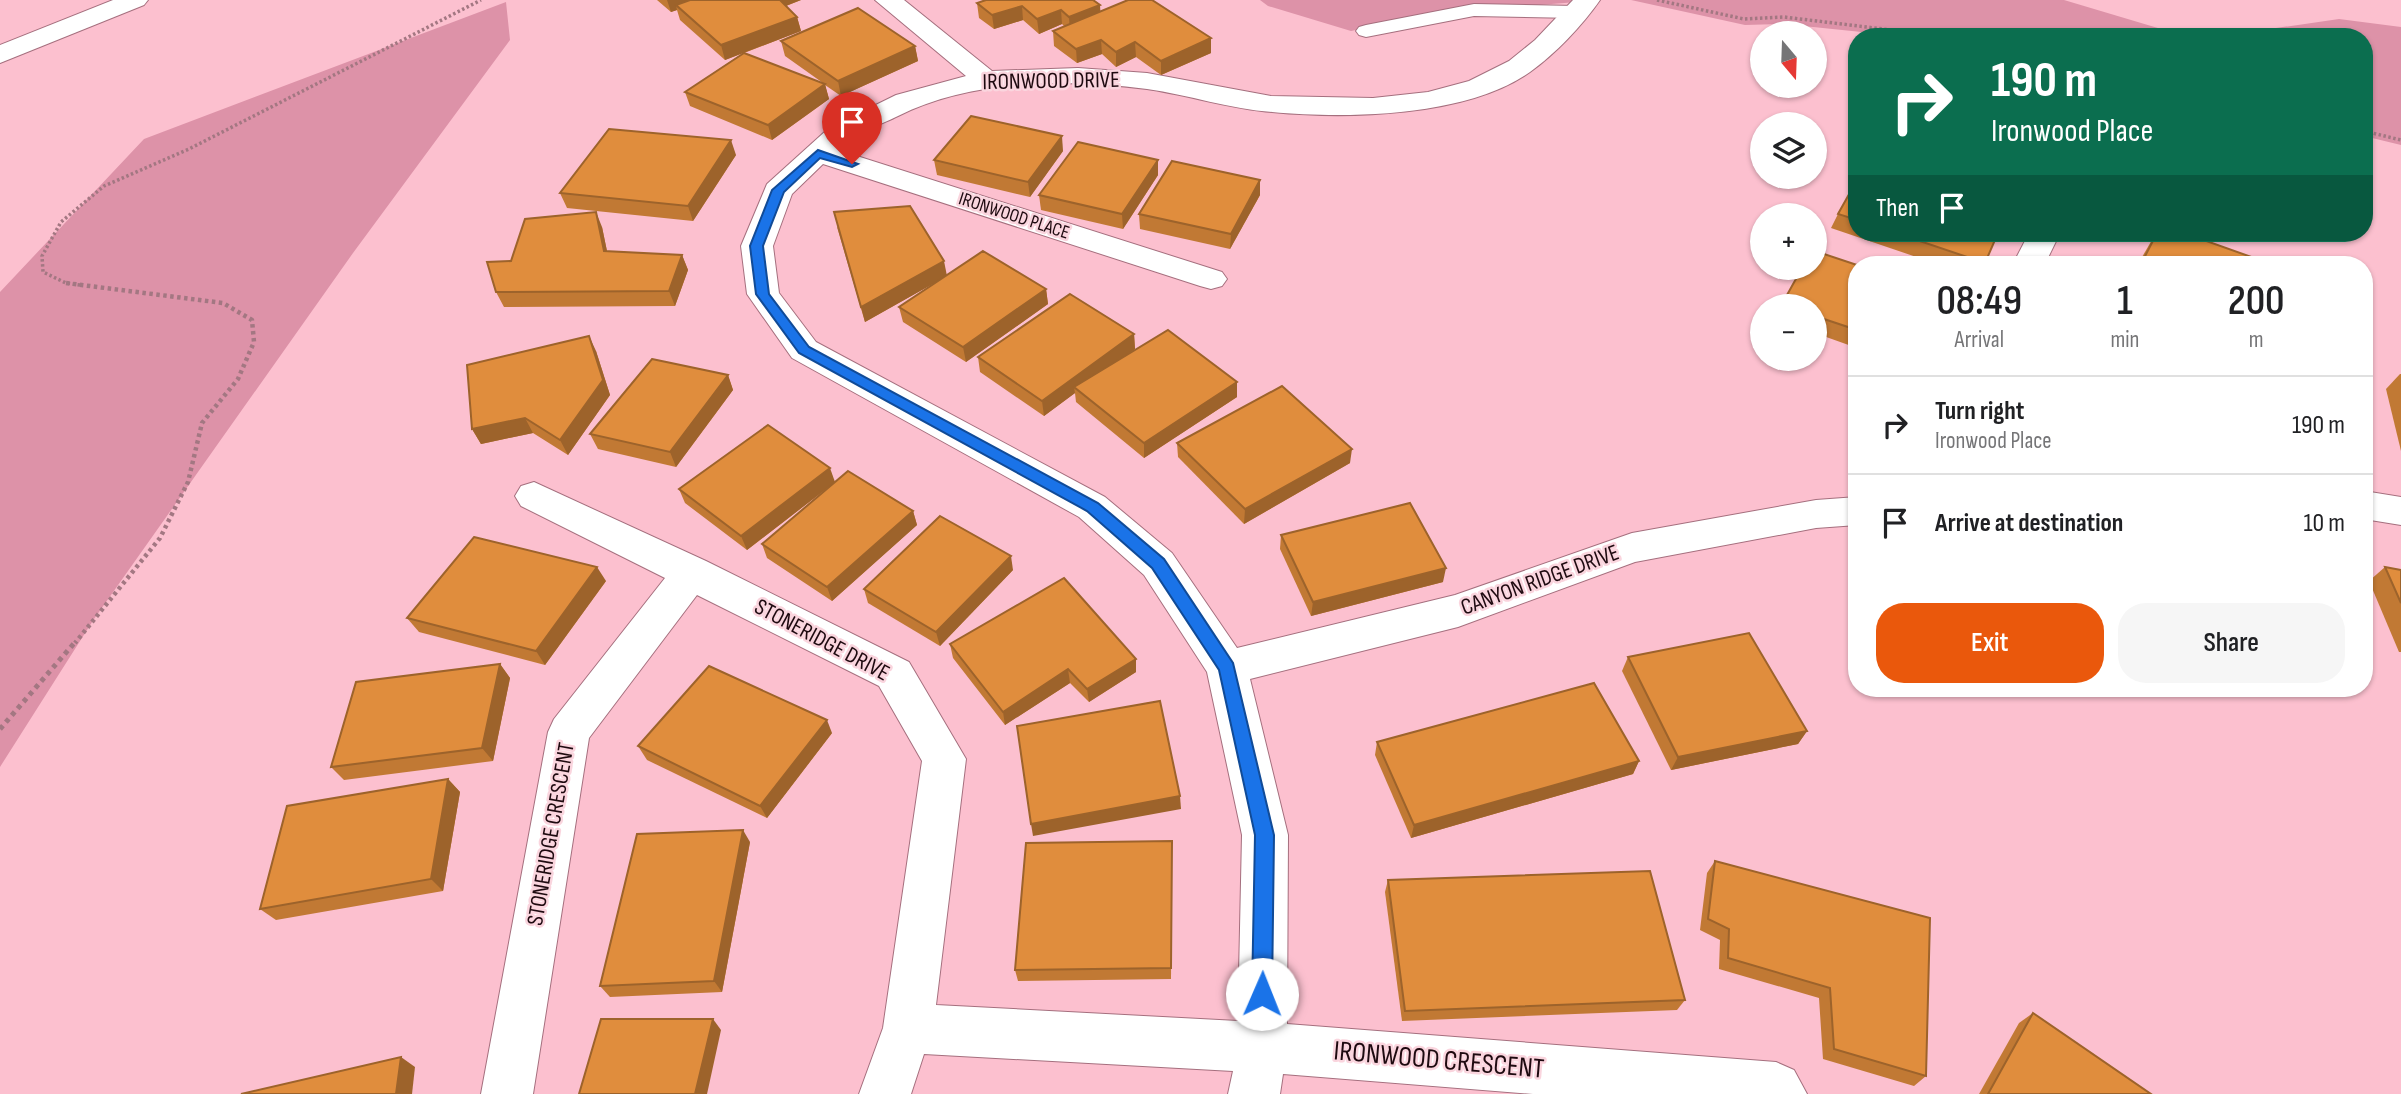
<!DOCTYPE html>
<meta charset="utf-8">
<style>
body{margin:0;font-family:"Sofia Sans Condensed",sans-serif;background:#f6f6f6;color:#202124;height:100vh;display:flex;flex-direction:column;font-size:26px;white-space:nowrap}
*{box-sizing:border-box;margin:0}
p{font-size:23px;color:#757577}
.icon{flex:none;width:38px;height:38px;fill:none;stroke:currentColor;stroke-width:2;stroke-linecap:round;stroke-linejoin:round}
.map{position:relative;flex:1;overflow:hidden}
.side{position:absolute;left:1848px;top:256px;width:525px;height:441px;display:flex;flex-direction:column;background:#fff;border-radius:28px;box-shadow:0 2px 5px #0004}
.side>*{flex:none}
.banner{position:absolute;left:1848px;top:28px;width:525px;height:214px;border-radius:28px;box-shadow:0 2px 5px #0004;background:#0b6e4f;color:#fff;overflow:hidden}
.needle{width:46px;rotate:161deg}
.buttons{position:absolute;left:1750px;top:21px;display:grid;gap:14px}
.buttons a{display:grid;place-items:center;width:77px;height:77px;border-radius:50%;background:#fff;box-shadow:0 2px 5px #0004;font-size:35px}
.pin{position:absolute;display:grid;place-items:center;width:60px;height:60px;color:#fff;margin:-72px -30px;border-radius:50% 50% 50% 0;rotate:-45deg;box-shadow:0 0 7px #0007}
.pin .icon{rotate:45deg}
.me{position:absolute;width:77px;margin:-38px;rotate:1deg;stroke-linejoin:round;filter:drop-shadow(0 0 5px #0008)}
.turn{display:flex;align-items:center;gap:24px;height:147px;padding:0 28px;font-size:32px}
.turn .icon{width:91px;height:91px;stroke-width:2.5}
.turn b{display:block;font-size:49px;line-height:60px}
.then{display:flex;align-items:center;height:66px;padding:0 28px;background:#0003;gap:14px;font-size:26px}
.eta{display:flex;justify-content:space-evenly;align-items:center;height:119px;text-align:center}
.eta b{font-size:42px;font-weight:600;line-height:49px}
.button{display:flex;gap:14px;margin-top:auto;padding:14px 28px}
.button a{flex:1;height:80px;border-radius:28px;background:#ea580c;color:#fff;font-size:28px;font-weight:600;line-height:80px;text-align:center}
.button a+a{background:#f6f6f6;color:#202124}
ul{padding:0;list-style:none}
li{display:flex;align-items:center;gap:21px;height:98px;padding:0 28px;border-top:2px solid #e0e0e0}
li div{flex:1}
li b{display:block;font-size:26px}
li em{font-style:normal}
.map>svg:first-child{display:block}
</style>
<div class="map">
<svg width="2401" height="1094" viewBox="0 0 2401 1094">
<rect width="100%" height="100%" fill="#fcc0cf"/>
<g fill="#dd92a8">
<path d="M 1260,0 L 1602,0 L 1539,5 L 1468,7 L 1351,31 L 1268,6 Z"/>
<path d="M 1631,0 L 2064,0 L 2188,37 L 1910,37 L 1784,24 L 1745,25 Z"/>
<path d="M 506,2 L 510,40 L 353,253 L 94,619 L 0,767 L 0,292 L 144,139 Z"/>
<path d="M 2339,19 L 2401,27 L 2401,145 L 2364,136 L 2364,37 L 2214,37 Z"/>
</g>
<g fill="none" stroke-linecap="round" stroke-linejoin="round">
<defs>
<path id="lane" d="M 1474,4 L 1576,6 L 1583,8 L 1586,12 L 1583,16 L 1576,18 L 1474,16 L 1366,37 L 1359,35 L 1356,31 L 1359,27 L 1366,25 Z"/>
<g id="street">
<path d="M 875,0 L 904,0 L 992,71 L 1078,68 L 1147,73 L 1271,96 L 1373,98 L 1428,92 L 1469,81 L 1509,61 L 1535,40 L 1573,0 L 1600,0 C 1582,26 1555,54 1530,72 C 1466,117 1347,119 1272,112 C 1230,109 1189,95 1147,89 C 1066,79 972,79 898,116 C 877,126 855,134 838,150 L 1222,272 L 1227,279 L 1222,286 L 1211,289 L 1200,286 L 823,164 L 792,194 L 773,246 L 779,293 L 816,342 L 1105,497 L 1172,553 L 1237,648 L 1455,595 L 1632,533 L 1816,500 L 1857,497 L 1857,525 L 1816,528 L 1635,562 L 1458,627 L 1250,679 L 1288,835 L 1287,1024 L 1776,1062 L 1794,1070 L 1807,1094 L 1533,1094 L 1283,1074 L 1280,1094 L 1228,1094 L 1233,1071 L 924,1054 L 911,1094 L 859,1094 L 883,1028 L 922,761 L 879,686 L 697,595 L 589,738 L 533,1094 L 481,1094 L 548,732 L 554,719 L 665,578 L 521,506 L 515,496 L 521,486 L 534,482 L 706,561 L 909,662 L 966,759 L 936,1005 L 1238,1021 L 1242,835 L 1207,672 L 1144,575 L 1079,517 L 792,358 L 747,294 L 741,246 L 767,184 L 829,128 L 896,95 L 966,76 Z"/>
<path d="M 2029,233 L 2060,233 L 2045,264 L 2013,264 Z"/>
<path d="M 2364,491 L 2401,497 L 2401,525 L 2364,519 Z"/>
</g>
<path id="secondary" d="M 113,0 L 148,0 L 144,5 L 0,63 L 0,45 Z"/>
</defs>
<use href="#lane" stroke="#a56f7e" stroke-width="2"/>
<use href="#street" stroke="#a56f7e" stroke-width="2"/>
<use href="#secondary" stroke="#a56f7e" stroke-width="2"/>
<g stroke="#a37782" stroke-width="3.5" stroke-dasharray="2.5 2.5" stroke-linecap="butt">
<path d="M 1657,0 L 1744,19 L 1784,17 L 1949,37"/>
<path d="M 2364,131 L 2401,140"/>
<path d="M 80,285 L 66,283 L 43,272 L 42,256 L 61,222 L 104,186 L 189,149 L 481,0"/>
</g>
<path stroke="#a37782" stroke-width="4.5" stroke-dasharray="3.5 3.5" stroke-linecap="butt" d="M 66,283 L 223,303 L 252,320 L 254,342 L 238,379 L 202,423 L 188,482 L 160,538 L 75,643"/>
<path stroke="#a37782" stroke-width="5" stroke-dasharray="4.5 4.5" stroke-linecap="butt" d="M 0,729 L 76,641"/>
<use href="#lane" fill="#fff" fill-rule="evenodd"/>
<use href="#street" fill="#fff" fill-rule="evenodd"/>
<use href="#secondary" fill="#fff" fill-rule="evenodd"/>
</g>
<g fill="#c17934">
<path d="M 657,0 L 801,0 L 786,6 L 797,17 L 801,31 L 744,53 L 823,83 L 785,56 L 781,41 L 915,46 L 918,61 L 841,96 L 825,85 L 829,99 L 772,140 L 690,106 L 685,92 L 743,53 L 725,60 L 680,20 L 677,10 L 671,12 Z"/>
<path d="M 977,3 L 1101,11 L 1211,38 L 1211,53 L 1161,75 L 1136,57 L 1116,67 L 1102,54 L 1077,63 L 1054,46 L 1053,31 L 1064,26 L 1062,24 L 1039,34 L 1023,20 L 994,29 L 979,18 Z"/>
<path d="M 1063,151 L 1030,197 L 937,175 L 934,160 Z"/>
<path d="M 736,155 L 693,221 L 567,208 L 560,193 Z"/>
<path d="M 1158,160 L 1158,175 L 1123,229 L 1041,210 L 1039,195 Z"/>
<path d="M 1260,180 L 1260,195 L 1230,249 L 1140,229 L 1139,214 Z"/>
<path d="M 1857,180 L 1857,233 L 1998,233 L 1984,264 L 1937,264 L 1831,228 L 1838,214 Z"/>
<path d="M 602,227 L 607,251 L 682,255 L 688,270 L 675,306 L 504,307 L 496,292 L 511,261 Z"/>
<path d="M 837,227 L 947,275 L 1046,289 L 1048,304 L 966,362 L 903,322 L 899,307 L 941,279 L 865,322 Z"/>
<path d="M 2156,233 L 2184,233 L 2271,264 L 2138,264 Z"/>
<path d="M 1857,265 L 1857,348 L 1815,333 L 1815,306 L 1782,306 L 1802,268 Z"/>
<path d="M 1134,334 L 1135,349 L 1124,357 L 1237,397 L 1144,458 L 1076,402 L 1075,393 L 1044,416 L 980,372 L 978,357 Z"/>
<path d="M 596,351 L 610,395 L 568,455 L 533,433 L 481,444 L 472,429 Z"/>
<path d="M 2400,374 L 2401,374 L 2401,451 L 2386,389 Z"/>
<path d="M 728,375 L 733,390 L 676,467 L 598,449 L 590,434 Z"/>
<path d="M 1177,443 L 1350,463 L 1244,524 L 1178,457 Z"/>
<path d="M 835,482 L 913,511 L 917,525 L 832,601 L 767,558 L 762,544 L 834,483 L 747,550 L 685,503 L 679,489 Z"/>
<path d="M 1281,535 L 1443,582 L 1311,616 L 1280,549 Z"/>
<path d="M 2385,567 L 2401,570 L 2401,652 L 2399,652 L 2369,581 Z"/>
<path d="M 1013,570 L 940,646 L 868,603 L 864,589 Z"/>
<path d="M 606,581 L 545,665 L 419,632 L 407,618 Z"/>
<path d="M 950,644 L 1136,672 L 1089,702 L 1070,683 L 1005,725 L 953,658 Z"/>
<path d="M 1628,657 L 1807,731 L 1798,744 L 1671,770 L 1622,671 Z"/>
<path d="M 500,664 L 510,678 L 493,761 L 344,780 L 331,767 Z"/>
<path d="M 832,733 L 767,818 L 647,760 L 638,746 Z"/>
<path d="M 1377,742 L 1639,761 L 1633,774 L 1411,838 L 1375,755 Z"/>
<path d="M 448,779 L 460,792 L 443,891 L 276,920 L 260,909 Z"/>
<path d="M 1172,841 L 1171,979 L 1018,981 L 1015,970 Z"/>
<path d="M 750,842 L 722,992 L 610,997 L 600,986 Z"/>
<path d="M 1715,861 L 1926,1076 L 1914,1086 L 1823,1059 L 1819,998 L 1719,969 L 1720,940 L 1700,930 L 1707,873 Z"/>
<path d="M 1388,880 L 1685,1000 L 1677,1010 L 1402,1021 L 1385,892 Z"/>
<path d="M 2033,1013 L 2151,1094 L 1979,1094 L 2019,1023 Z"/>
</g>
<g fill="#9d632b">
<path d="M 667,0 L 704,0 L 676,5 L 677,10 L 671,12 Z"/>
<path d="M 775,0 L 801,0 L 778,9 Z"/>
<path d="M 1100,5 L 1101,20 L 1070,32 L 1069,17 Z"/>
<path d="M 1022,6 L 1023,20 L 994,29 L 992,15 Z"/>
<path d="M 1061,10 L 1062,24 L 1039,34 L 1037,19 Z"/>
<path d="M 797,17 L 801,31 L 725,60 L 721,45 Z"/>
<path d="M 1211,38 L 1211,53 L 1161,75 L 1161,61 Z"/>
<path d="M 1101,40 L 1102,54 L 1077,63 L 1076,49 Z"/>
<path d="M 1135,42 L 1136,57 L 1116,67 L 1116,52 Z"/>
<path d="M 915,46 L 918,61 L 841,96 L 838,81 Z"/>
<path d="M 825,84 L 829,99 L 772,140 L 768,125 Z"/>
<path d="M 1062,136 L 1063,151 L 1030,197 L 1028,182 Z"/>
<path d="M 731,140 L 736,155 L 693,221 L 688,206 Z"/>
<path d="M 1158,160 L 1158,175 L 1123,229 L 1122,214 Z"/>
<path d="M 1260,180 L 1260,195 L 1230,249 L 1231,234 Z"/>
<path d="M 596,212 L 602,227 L 610,266 L 604,251 Z"/>
<path d="M 682,255 L 688,270 L 675,306 L 669,291 Z"/>
<path d="M 944,261 L 947,276 L 865,322 L 861,307 Z"/>
<path d="M 1046,289 L 1048,304 L 966,362 L 963,347 Z"/>
<path d="M 1134,334 L 1135,349 L 1078,391 L 1074,387 L 1075,393 L 1044,416 L 1042,401 Z"/>
<path d="M 589,336 L 596,351 L 610,395 L 568,455 L 560,440 Z"/>
<path d="M 728,375 L 733,390 L 676,467 L 670,452 Z"/>
<path d="M 1237,382 L 1237,397 L 1144,458 L 1144,443 Z"/>
<path d="M 525,418 L 533,433 L 481,444 L 472,429 Z"/>
<path d="M 1352,449 L 1350,463 L 1244,524 L 1245,509 Z"/>
<path d="M 830,468 L 835,482 L 747,550 L 741,536 Z"/>
<path d="M 913,511 L 917,525 L 832,601 L 827,587 Z"/>
<path d="M 1011,556 L 1013,570 L 940,646 L 936,632 Z"/>
<path d="M 597,567 L 606,581 L 545,665 L 536,651 Z"/>
<path d="M 1446,568 L 1443,582 L 1311,616 L 1313,602 Z"/>
<path d="M 1136,659 L 1136,672 L 1089,702 L 1087,689 Z"/>
<path d="M 500,664 L 510,678 L 493,761 L 482,748 Z"/>
<path d="M 1068,669 L 1070,683 L 1005,725 L 1003,712 Z"/>
<path d="M 827,720 L 832,733 L 767,818 L 760,806 Z"/>
<path d="M 1807,731 L 1798,744 L 1671,770 L 1678,757 Z"/>
<path d="M 1639,761 L 1633,774 L 1411,838 L 1414,825 Z"/>
<path d="M 448,779 L 460,792 L 443,891 L 431,879 Z"/>
<path d="M 1180,796 L 1181,809 L 1033,836 L 1031,824 Z"/>
<path d="M 743,830 L 750,842 L 722,992 L 714,981 Z"/>
<path d="M 713,1019 L 721,1030 L 707,1094 L 695,1094 Z"/>
<path d="M 401,1057 L 415,1067 L 412,1094 L 396,1094 Z"/>
</g>
<g fill="#e08d3d" stroke="#9d632b" stroke-width="2">
<path d="M 690,0 L 780,0 L 797,17 L 721,45 L 676,5 Z"/>
<path d="M 986,0 L 1093,0 L 1100,5 L 1069,17 L 1061,10 L 1037,19 L 1022,6 L 992,15 L 977,3 Z"/>
<path d="M 1128,0 L 1152,0 L 1211,38 L 1161,61 L 1135,42 L 1116,52 L 1101,40 L 1076,49 L 1053,31 Z"/>
<path d="M 858,8 L 915,46 L 838,81 L 781,41 Z"/>
<path d="M 744,53 L 825,84 L 768,125 L 685,92 Z"/>
<path d="M 971,116 L 1062,136 L 1028,182 L 934,160 Z"/>
<path d="M 609,129 L 731,140 L 688,206 L 560,193 Z"/>
<path d="M 1078,142 L 1158,160 L 1122,214 L 1039,195 Z"/>
<path d="M 1172,161 L 1260,180 L 1231,234 L 1139,214 Z"/>
<path d="M 1857,180 L 1857,220 L 1838,214 Z"/>
<path d="M 910,206 L 944,261 L 861,307 L 834,212 Z"/>
<path d="M 596,212 L 604,251 L 682,255 L 669,291 L 496,292 L 487,262 L 511,261 L 525,219 Z"/>
<path d="M 1896,233 L 1998,233 L 1985,263 Z"/>
<path d="M 2157,233 L 2184,233 L 2271,264 L 2141,264 Z"/>
<path d="M 983,251 L 1046,289 L 963,347 L 899,307 Z"/>
<path d="M 1815,251 L 1857,265 L 1857,330 L 1815,316 L 1815,306 L 1787,306 L 1782,304 L 1802,268 L 1815,268 Z"/>
<path d="M 1070,294 L 1134,334 L 1042,401 L 978,357 Z"/>
<path d="M 1168,330 L 1237,382 L 1144,443 L 1074,387 Z"/>
<path d="M 589,336 L 603,380 L 560,440 L 525,418 L 472,429 L 467,365 Z"/>
<path d="M 652,359 L 728,375 L 670,452 L 590,434 Z"/>
<path d="M 1282,386 L 1352,449 L 1245,509 L 1177,443 Z"/>
<path d="M 768,425 L 830,468 L 741,536 L 679,489 Z"/>
<path d="M 848,471 L 913,511 L 827,587 L 762,544 Z"/>
<path d="M 1410,503 L 1446,568 L 1313,602 L 1281,535 Z"/>
<path d="M 940,516 L 1011,556 L 936,632 L 864,589 Z"/>
<path d="M 474,537 L 597,567 L 536,651 L 407,618 Z"/>
<path d="M 2385,567 L 2401,570 L 2401,603 Z"/>
<path d="M 1064,578 L 1136,659 L 1087,689 L 1068,669 L 1003,712 L 950,644 Z"/>
<path d="M 1749,633 L 1807,731 L 1678,757 L 1628,657 Z"/>
<path d="M 500,664 L 482,748 L 331,767 L 356,682 Z"/>
<path d="M 709,666 L 827,720 L 760,806 L 638,746 Z"/>
<path d="M 1594,683 L 1639,761 L 1414,825 L 1377,742 Z"/>
<path d="M 1160,701 L 1180,796 L 1031,824 L 1017,726 Z"/>
<path d="M 448,779 L 431,879 L 260,909 L 287,806 Z"/>
<path d="M 743,830 L 714,981 L 600,986 L 637,834 Z"/>
<path d="M 1172,841 L 1171,968 L 1015,970 L 1026,843 Z"/>
<path d="M 1715,861 L 1930,918 L 1926,1076 L 1834,1049 L 1830,988 L 1728,958 L 1729,929 L 1708,919 Z"/>
<path d="M 1650,871 L 1685,1000 L 1405,1011 L 1388,880 Z"/>
<path d="M 2033,1013 L 2151,1094 L 1988,1094 Z"/>
<path d="M 601,1019 L 713,1019 L 695,1094 L 579,1094 Z"/>
<path d="M 401,1057 L 396,1094 L 241,1094 Z"/>
</g>
<path fill="#1a73e8" stroke="#114b97" stroke-width="2" d="M 818,150 L 858,164 L 852,167 L 820,158 L 784,192 L 763,246 L 769,294 L 809,347 L 1098,503 L 1164,559 L 1233,663 L 1274,835 L 1272,994 L 1269,1001 L 1262,1004 L 1255,1001 L 1252,994 L 1255,835 L 1219,670 L 1152,568 L 1087,511 L 799,353 L 756,294 L 750,246 L 772,190 Z"/>
<g text-anchor="middle" dominant-baseline="central" stroke-width="5" stroke-linejoin="round" paint-order="stroke">
<g font-size="19" fill="#1e0a10" stroke="#fad5de">
<text transform="translate(1014 216) rotate(18)">IRONWOOD PLACE</text>
</g>
<g font-size="23" fill="#1e0a10" stroke="#fad5de">
<text transform="translate(1051 81) rotate(-1)">IRONWOOD DRIVE</text>
<text transform="translate(1540 580) rotate(-20)">CANYON RIDGE DRIVE</text>
<text transform="translate(822 640) rotate(28)">STONERIDGE DRIVE</text>
<text transform="translate(551 834) rotate(-80)">STONERIDGE CRESCENT</text>
</g>
<g font-size="28" fill="#1e0a10" stroke="#fad5de">
<text transform="translate(1439 1060) rotate(5)">IRONWOOD CRESCENT</text>
</g>
</g>
</svg>
<div class="buttons">
<a><svg class="needle" viewBox="-14 -14 28 28"><path d="M0-13l5 13h-10z" fill="#e53935"/><path d="M0 13l5-13h-10z" fill="#757577"/></svg></a>
<a><svg class="icon" aria-label="layers" viewBox="0 0 24 24"><path d="M12 4l9 5-9 5-9-5zM3 14l9 5 9-5"/></svg></a>
<a>+</a>
<a>−</a>
</div>
<div class="pin" style="left:852px;top:164px;background:#d93025"><svg class="icon" aria-label="arrive" viewBox="0 0 24 24"><path d="M6 21V4h12l-3 4 3 4H6"/></svg></div>
<svg class="me" style="left:1262px;top:994px" viewBox="-20 -20 40 40"><circle r="19" fill="#fff"/><path d="M0-13L10 11 0 6-10 11z" fill="#1a73e8"/></svg>
<div class="banner">
<div class="turn"><svg class="icon" aria-label="right" viewBox="0 0 24 24"><path d="M7 20v-9h11M14 6l5 5-5 5"/></svg><div><b>190 m</b>Ironwood Place</div></div>
<div class="then">Then<svg class="icon" aria-label="arrive" viewBox="0 0 24 24"><path d="M6 21V4h12l-3 4 3 4H6"/></svg></div>
</div>
<section class="side">
<div class="eta">
<div><b>08:49</b><p>Arrival</p></div>
<div><b>1</b><p>min</p></div>
<div><b>200</b><p>m</p></div>
</div>
<ul>
<li><svg class="icon" aria-label="right" viewBox="0 0 24 24"><path d="M7 20v-9h11M14 6l5 5-5 5"/></svg><div><b>Turn right</b><p>Ironwood Place</p></div><em>190 m</em></li>
<li><svg class="icon" aria-label="arrive" viewBox="0 0 24 24"><path d="M6 21V4h12l-3 4 3 4H6"/></svg><div><b>Arrive at destination</b></div><em>10 m</em></li>
</ul>
<div class="button"><a>Exit</a><a>Share</a></div>
</section>
</div>
